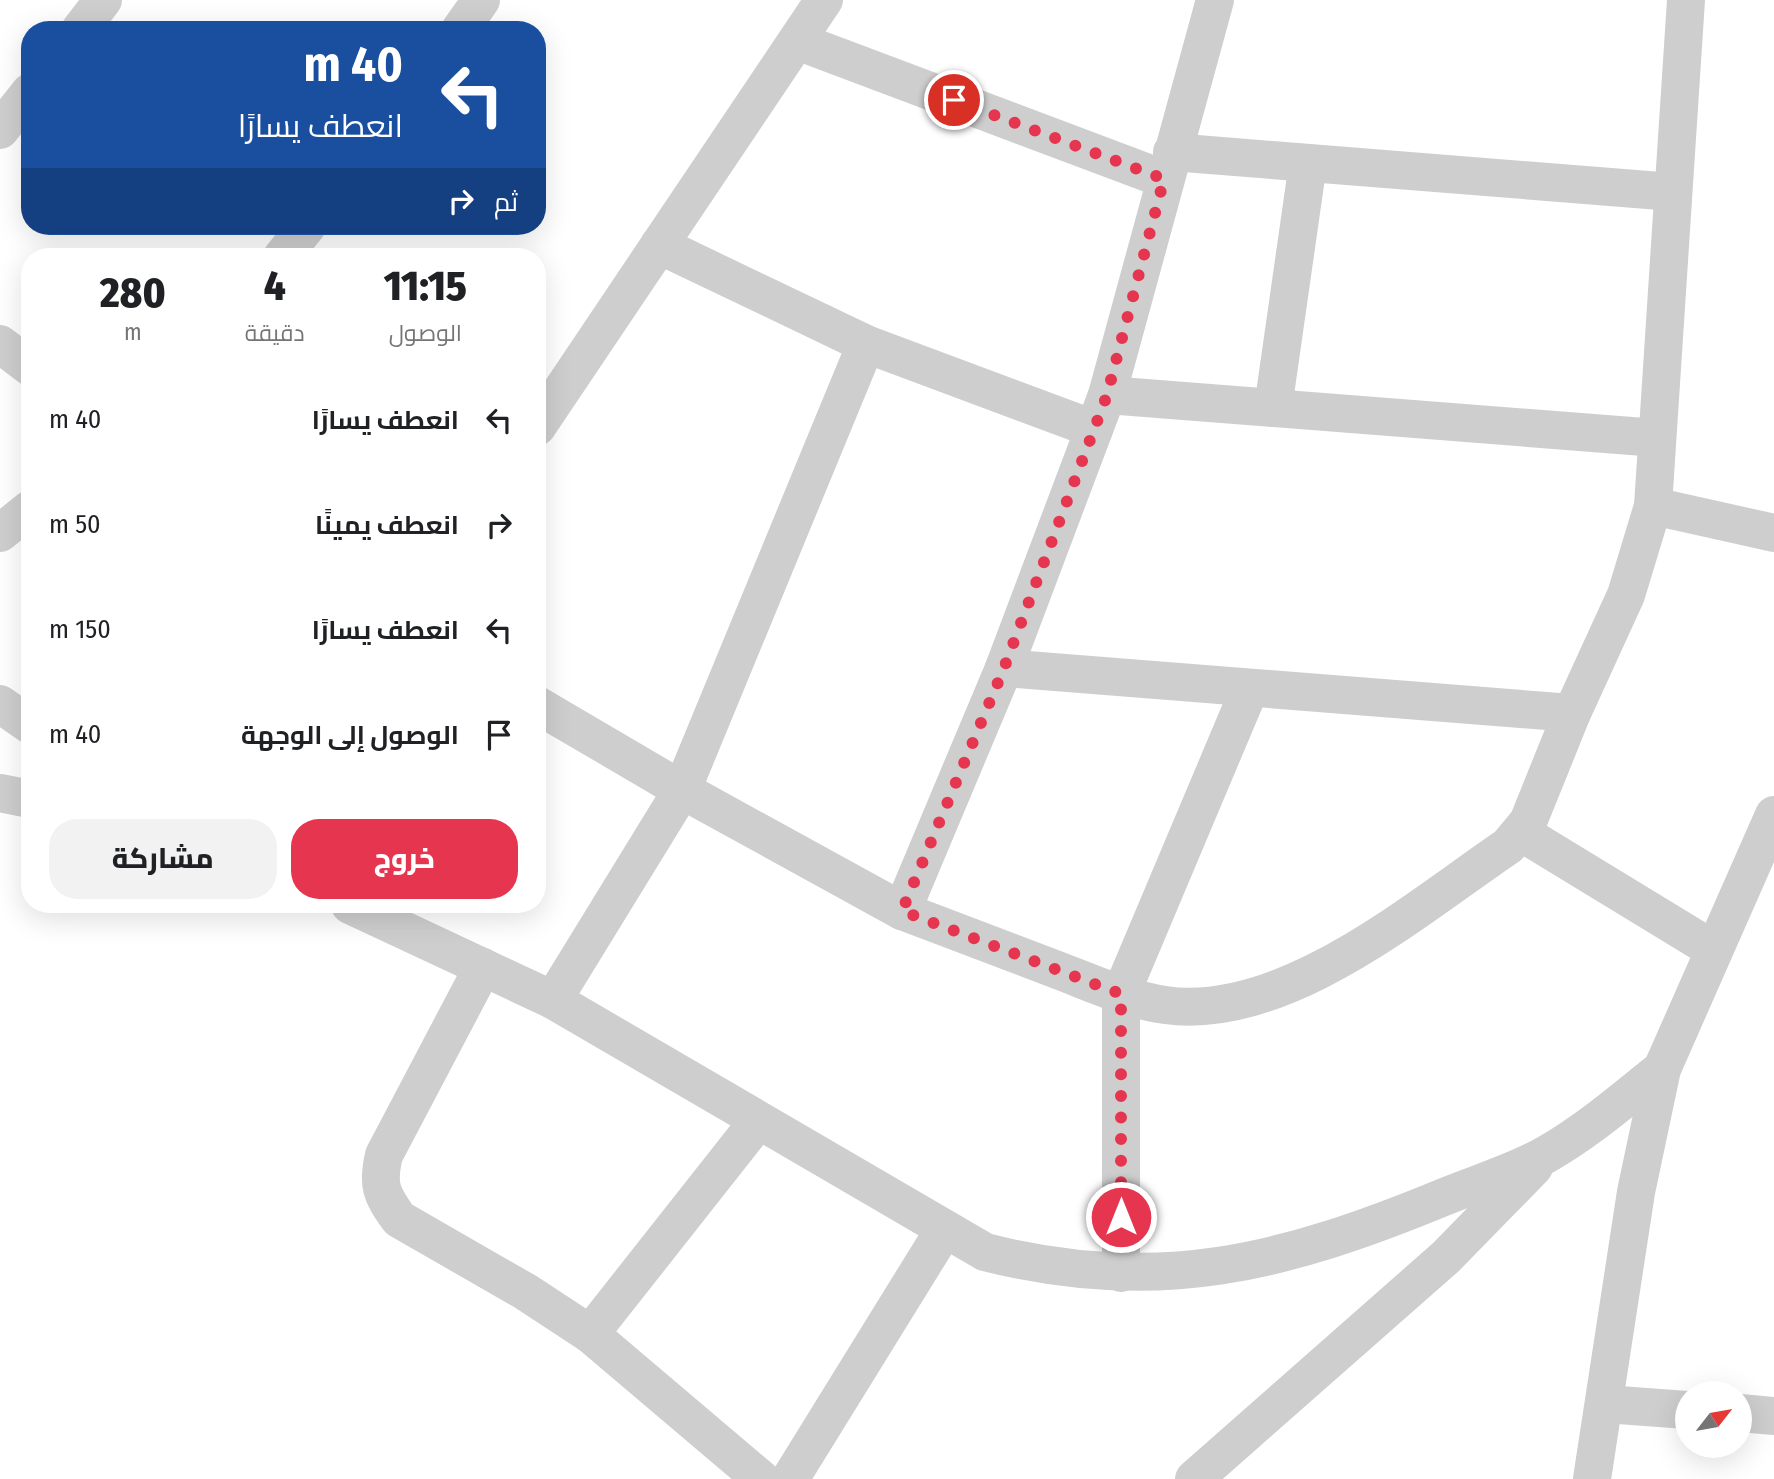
<!DOCTYPE html>
<html lang="ar">
<meta charset="utf-8">
<style>
body{margin:0;font-family:"Fira Sans Condensed",Cairo,sans-serif;background:#f2f2f2;color:#202124;direction:rtl;height:100vh;display:flex;flex-direction:column;font-size:26px;white-space:nowrap}
*{box-sizing:border-box;margin:0}
p{font-size:23px;color:#757577}
.icon{flex:none;width:38px;height:38px;fill:none;stroke:currentColor;stroke-width:2;stroke-linecap:round;stroke-linejoin:round}
.map{position:relative;flex:1;overflow:hidden;direction:ltr}
.drawer{position:absolute;left:21px;top:248px;width:525px;height:665px;display:flex;flex-direction:column;background:#fff;border-radius:28px;box-shadow:0 7px 28px #0002;direction:rtl}
.drawer>*{flex:none}
.hud{position:absolute;left:21px;top:21px;width:525px;height:214px;border-radius:28px;box-shadow:0 7px 28px #0002;direction:rtl;background:#1a4fa0;color:#fff;overflow:hidden}
.needle{width:46px;rotate:59deg}
.buttons{position:absolute;left:1675px;top:1381px;display:grid;gap:14px}
.buttons a{display:grid;place-items:center;width:77px;height:77px;border-radius:50%;background:#fff;box-shadow:0 7px 28px #0002;font-size:35px}
.pin{position:absolute;display:grid;place-items:center;width:60px;height:60px;color:#fff;margin:-30px;border:4px solid #fff;border-radius:50%;box-shadow:0 2px 7px #0007}
.me{position:absolute;width:77px;margin:-38px;rotate:0deg;stroke-linejoin:round;filter:drop-shadow(0 0 5px #0008)}
.turn{display:flex;align-items:center;gap:24px;height:147px;padding:0 28px;font-size:32px}
.turn .icon{width:91px;height:91px;stroke-width:2.5}
.turn b{display:block;font-size:49px;line-height:60px}
.then{display:flex;align-items:center;height:66px;padding:0 28px;background:#0003;gap:14px;font-size:26px}
.eta{display:flex;justify-content:space-evenly;align-items:center;height:119px;text-align:center}
.eta b{font-size:42px;font-weight:800;line-height:49px}
.action{display:flex;gap:14px;margin-top:auto;padding:14px 28px}
.action a{flex:1;height:80px;border-radius:28px;background:#e6354f;color:#fff;font-size:28px;font-weight:800;line-height:80px;text-align:center}
.action a+a{background:#f2f2f2;color:#202124}
ul{padding:0;list-style:none}
li{display:flex;align-items:center;gap:21px;height:105px;padding:0 28px}
li div{flex:1}
li b{display:block;font-size:26px}
li em{font-style:normal}
.map>svg:first-child{display:block}
</style>
<div class="map">
<svg width="1774" height="1479" viewBox="0 0 1774 1479">
<rect width="100%" height="100%" fill="#fff"/>
<g fill="none" stroke-linecap="round" stroke-linejoin="round">
<g stroke="#cecece" stroke-width="38">
<path d="M 1215,0 L 1107,395 L 1004,668 L 902,911 C 954,931 1007,951 1060,971 C 1094,984 1129,1000 1165,1005 C 1284,1022 1415,909 1508,846 L 1528,822 L 1572,713 L 1626,595 L 1653,506 L 1686,0"/>
<path d="M 80,30 L 103,0"/>
<path d="M 460,30 L 481,0"/>
<path d="M 797,41 L 1164,179"/>
<path d="M 0,130 L 30,92"/>
<path d="M 1172,152 L 1673,192"/>
<path d="M 659,245 L 866,344 L 1094,429"/>
<path d="M 282,257 L 307,226"/>
<path d="M 0,344 L 30,367"/>
<path d="M 1107,395 L 1657,438"/>
<path d="M 1273,408 L 1308,163"/>
<path d="M 537,427 L 824,0"/>
<path d="M 1653,506 L 1774,533"/>
<path d="M 0,533 L 30,509"/>
<path d="M 1004,668 L 1572,713"/>
<path d="M 0,704 L 30,725"/>
<path d="M 537,705 L 682,790 L 902,911"/>
<path d="M 0,793 L 30,799"/>
<path d="M 1522,833 L 1714,950"/>
<path d="M 350,905 L 553,1000 L 985,1252 C 1157,1296 1284,1263 1444,1197 C 1478,1183 1516,1172 1547,1154 C 1589,1130 1625,1098 1662,1069"/>
<path d="M 483,967 L 384,1155 C 377,1185 381,1194 399,1219 L 526,1292 L 590,1334 L 761,1479"/>
<path d="M 553,1000 L 682,790 L 866,344"/>
<path d="M 1121,1273 L 1121,994 L 1250,688"/>
<path d="M 590,1334 L 758,1121"/>
<path d="M 1605,1404 L 1687,1410"/>
<path d="M 1740,1413 L 1774,1416"/>
<path d="M 790,1479 L 944,1230"/>
<path d="M 1194,1479 L 1446,1257 L 1534,1167"/>
<path d="M 1592,1479 L 1636,1192 L 1662,1069 L 1774,815"/>
</g>
</g>
<g fill="none" stroke-linecap="round" stroke-linejoin="round">
<path stroke="#e6354f" stroke-width="12" stroke-dasharray="0 21.6" d="M 954,100 L 1164,179 L 1107,395 L 1004,668 L 902,911 L 1121,994 L 1121,1217"/>
</g>
</svg>
<div class="buttons">
<a><svg class="needle" viewBox="-14 -14 28 28"><path d="M0-13l5 13h-10z" fill="#e53935"/><path d="M0 13l5-13h-10z" fill="#757577"/></svg></a>
</div>
<div class="pin" style="left:954px;top:100px;background:#d93025"><svg class="icon" aria-label="arrive" viewBox="0 0 24 24"><path d="M6 21V4h12l-3 4 3 4H6"/></svg></div>
<svg class="me" style="left:1121px;top:1217px" viewBox="-20 -20 40 40"><circle r="17" fill="#e6354f" stroke="#fff" stroke-width="3"/><path d="M0-11L8 9 0 5-8 9z" fill="#fff"/></svg>
<div class="hud">
<div class="turn"><svg class="icon" aria-label="left" viewBox="0 0 24 24"><path d="M17 20v-9H6M10 6l-5 5 5 5"/></svg><div><b>40 m</b>انعطف يسارًا</div></div>
<div class="then">ثم<svg class="icon" aria-label="right" viewBox="0 0 24 24"><path d="M7 20v-9h11M14 6l5 5-5 5"/></svg></div>
</div>
<section class="drawer">
<div class="eta">
<div><b>11:15</b><p>الوصول</p></div>
<div><b>4</b><p>دقيقة</p></div>
<div><b>280</b><p>m</p></div>
</div>
<ul>
<li><svg class="icon" aria-label="left" viewBox="0 0 24 24"><path d="M17 20v-9H6M10 6l-5 5 5 5"/></svg><div><b>انعطف يسارًا</b></div><em>40 m</em></li>
<li><svg class="icon" aria-label="right" viewBox="0 0 24 24"><path d="M7 20v-9h11M14 6l5 5-5 5"/></svg><div><b>انعطف يمينًا</b></div><em>50 m</em></li>
<li><svg class="icon" aria-label="left" viewBox="0 0 24 24"><path d="M17 20v-9H6M10 6l-5 5 5 5"/></svg><div><b>انعطف يسارًا</b></div><em>150 m</em></li>
<li><svg class="icon" aria-label="arrive" viewBox="0 0 24 24"><path d="M6 21V4h12l-3 4 3 4H6"/></svg><div><b>الوصول إلى الوجهة</b></div><em>40 m</em></li>
</ul>
<div class="action"><a>خروج</a><a>مشاركة</a></div>
</section>
</div>
